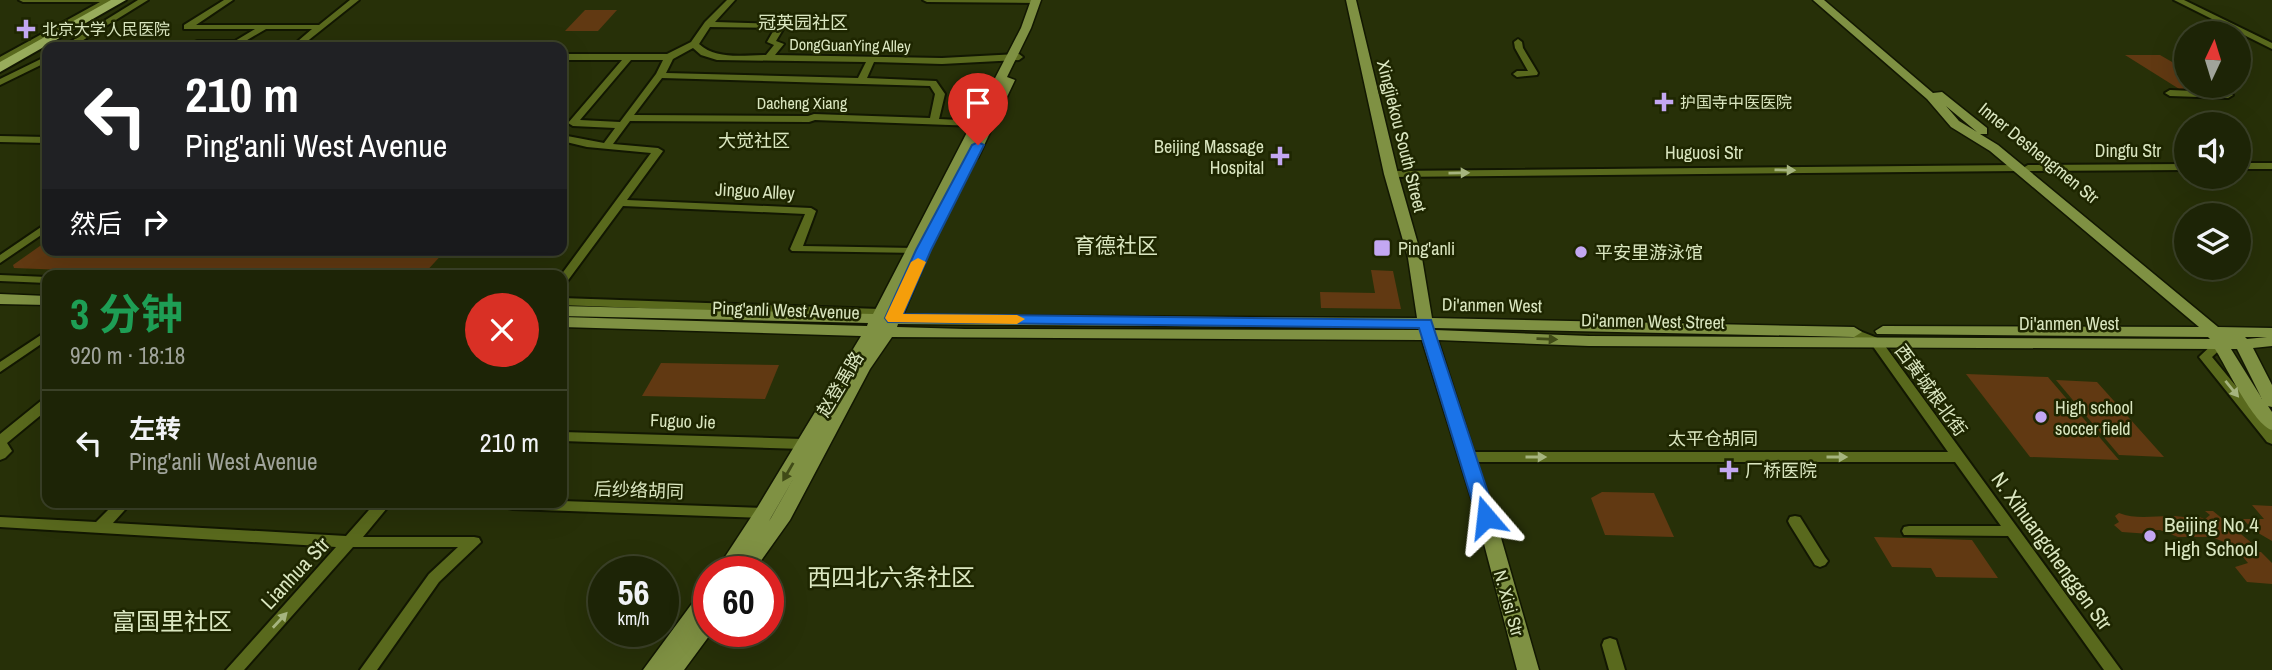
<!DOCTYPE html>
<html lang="zh">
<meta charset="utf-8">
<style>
body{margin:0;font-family:"Archivo Narrow","Noto Sans SC",sans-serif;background:#2a3014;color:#f1f3f6;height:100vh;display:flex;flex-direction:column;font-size:26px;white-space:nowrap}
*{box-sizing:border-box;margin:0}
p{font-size:23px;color:#a0a49b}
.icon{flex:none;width:38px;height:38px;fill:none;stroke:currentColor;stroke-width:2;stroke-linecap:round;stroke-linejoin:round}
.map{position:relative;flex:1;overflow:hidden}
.details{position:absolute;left:42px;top:270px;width:525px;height:238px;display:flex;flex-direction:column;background:#1d2406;border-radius:14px;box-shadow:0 7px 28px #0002,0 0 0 2px #3b4128}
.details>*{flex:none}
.hud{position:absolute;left:42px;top:42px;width:525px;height:214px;border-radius:14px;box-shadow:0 7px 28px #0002,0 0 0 2px #3b4128;background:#202124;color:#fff;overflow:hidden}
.needle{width:46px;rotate:4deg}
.controls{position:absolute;left:2174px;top:21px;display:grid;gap:14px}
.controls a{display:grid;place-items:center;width:77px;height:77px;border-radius:50%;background:#1d2406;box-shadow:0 7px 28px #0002,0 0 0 2px #3b4128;font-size:35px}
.speed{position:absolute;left:588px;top:556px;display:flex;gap:14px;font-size:35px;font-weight:700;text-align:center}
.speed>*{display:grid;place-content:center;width:91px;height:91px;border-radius:50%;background:#1d2406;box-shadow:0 7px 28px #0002,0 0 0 2px #3b4128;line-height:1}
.speed small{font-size:18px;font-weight:400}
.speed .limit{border:10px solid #d22;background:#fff;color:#111}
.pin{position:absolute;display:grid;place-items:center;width:60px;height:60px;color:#fff;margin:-72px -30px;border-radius:50% 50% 50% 0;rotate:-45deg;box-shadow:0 0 7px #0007}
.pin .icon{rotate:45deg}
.me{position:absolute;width:77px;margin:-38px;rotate:343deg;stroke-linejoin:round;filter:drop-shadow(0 0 5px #0008)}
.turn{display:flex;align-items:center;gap:24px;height:147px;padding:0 28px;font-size:32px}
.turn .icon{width:91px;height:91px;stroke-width:2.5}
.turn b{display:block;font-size:49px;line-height:60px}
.then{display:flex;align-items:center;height:66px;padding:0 28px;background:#0003;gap:14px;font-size:26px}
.round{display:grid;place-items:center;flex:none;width:74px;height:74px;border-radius:37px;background:#2a3014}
.summary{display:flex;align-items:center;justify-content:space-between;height:119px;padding:0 28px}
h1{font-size:42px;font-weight:700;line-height:52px;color:#1e9e55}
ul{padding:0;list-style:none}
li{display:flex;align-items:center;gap:21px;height:105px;padding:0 28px;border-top:2px solid #3b4128}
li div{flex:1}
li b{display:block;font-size:26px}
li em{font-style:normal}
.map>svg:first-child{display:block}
</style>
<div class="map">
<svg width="2272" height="670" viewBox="0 0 2272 670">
<rect width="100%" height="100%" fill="#273008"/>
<g fill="#613912">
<path d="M 585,10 L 617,10 L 598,31 L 565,31 Z"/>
<path d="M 2125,55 L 2160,55 L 2186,70 L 2186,86 L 2212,86 L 2221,91 L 2184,92 Z"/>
<path d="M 47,241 L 47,250 L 446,250 L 423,275 L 190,275 L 14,268 L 13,265 Z"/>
<path d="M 1371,270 L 1393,271 L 1401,309 L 1321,308 L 1320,292 L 1375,293 Z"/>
<path d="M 661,363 L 779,365 L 765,399 L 642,396 Z"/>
<path d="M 1966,374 L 2048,377 L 2119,460 L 2030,457 Z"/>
<path d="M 2056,380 L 2097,382 L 2164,457 L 2119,455 Z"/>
<path d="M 1602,492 L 1654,493 L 1674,537 L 1605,535 L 1591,498 Z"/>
<path d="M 2252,505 L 2272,506 L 2272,541 L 2253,530 L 2243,519 L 2264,519 Z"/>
<path d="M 2205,511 L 2213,511 L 2259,549 L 2240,548 L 2211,537 L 2178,537 L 2160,530 L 2149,530 L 2150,534 L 2122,532 L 2114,525 L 2119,522 L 2115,516 L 2119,513 C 2142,522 2166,512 2188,518 L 2193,515 L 2205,519 L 2210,515 Z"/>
<path d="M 1874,537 L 1972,540 L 1998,578 L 1936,577 L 1931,568 L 1892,567 Z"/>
<path d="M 2238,551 L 2261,552 L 2272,563 L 2272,584 L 2247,582 L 2235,567 L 2248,563 Z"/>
</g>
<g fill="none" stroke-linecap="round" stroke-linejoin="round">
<defs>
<g id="minor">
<path d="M 19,0 L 114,0 L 0,64 L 0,57 L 100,2 L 23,2 Z"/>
<path d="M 138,0 L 148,0 L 72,47 L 62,47 Z"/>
<path d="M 224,0 L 233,0 L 196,25 L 319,25 L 350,0 L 359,0 L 300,47 L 291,47 L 312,29 L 266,29 L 237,46 L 182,47 L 197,41 L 235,41 L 255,29 L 184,29 L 184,25 Z"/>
<path d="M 727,0 L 735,0 L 715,22 L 784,24 L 785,26 L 776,41 L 784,44 L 775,55 L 942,58 L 1019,54 L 1023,57 L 1019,60 L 942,64 L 874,62 L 867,78 L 936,81 L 945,94 L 939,119 L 979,121 L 979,125 L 976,126 L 815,120 L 809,122 L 630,121 L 613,144 L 658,148 L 663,151 L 627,200 L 811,208 L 816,211 L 803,246 L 915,248 L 921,251 L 919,253 L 792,251 L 790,249 L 805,214 L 623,206 L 566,283 L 562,284 L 561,275 L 651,153 L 587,147 L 562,141 L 562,135 L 604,143 L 615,128 L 573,126 L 568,123 L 622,60 L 562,60 L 562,54 L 667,54 L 691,42 L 705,22 ZM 710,27 L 775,28 L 767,42 L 774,45 L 766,55 C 743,55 716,60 699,44 ZM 693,48 L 701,55 L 717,60 L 866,62 L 858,78 L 666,73 L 673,59 ZM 631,60 L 663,60 L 656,74 L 620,122 L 580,120 ZM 662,78 L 930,86 L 935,94 L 930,118 L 814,114 L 808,116 L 634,115 Z"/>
<path d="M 923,0 L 1039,0 L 1040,1 L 1036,3 L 927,2 Z"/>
<path d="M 2174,0 L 2184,0 L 2272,43 L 2272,49 Z"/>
<path d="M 1518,39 L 1522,42 L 1523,48 L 1538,73 L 1537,75 L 1517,77 L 1513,74 L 1517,71 L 1528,71 L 1515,48 L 1514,42 Z"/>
<path d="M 47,56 L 47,62 L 0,85 L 0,79 Z"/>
<path d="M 2212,86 L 2221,86 L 2233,95 L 2228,98 L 2170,96 L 2165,93 L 2170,90 L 2218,92 Z"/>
<path d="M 0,136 L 47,137 L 47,143 L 0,142 Z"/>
<rect x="2238" y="163" width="34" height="6"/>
<path d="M 2186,164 L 2186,170 L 2028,171 L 2023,168 L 2018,171 L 1391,177 L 1386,174 L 1391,171 L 2018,165 L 2023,168 L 2028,165 Z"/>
<path d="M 47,223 L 47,231 L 0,263 L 0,255 Z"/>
<path d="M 0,275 L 47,277 L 47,283 L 0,281 Z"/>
<path d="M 562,298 L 880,309 L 894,314 L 896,317 L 890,321 L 878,317 L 562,305 Z"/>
<path d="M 1852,328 L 1880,339 L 2121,670 L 2104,670 L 2008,536 L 1904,535 L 1902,531 L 1904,527 L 1909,526 L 2001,526 L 1955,462 L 1468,462 L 1463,460 L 1461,457 L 1463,454 L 1468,452 L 1948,452 L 1872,345 L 1848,335 L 1846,332 L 1848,329 Z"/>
<path d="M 47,331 L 47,340 L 0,372 L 0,362 Z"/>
<path d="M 2221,339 L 2227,343 L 2212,357 L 2272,430 L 2272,444 L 2267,442 L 2199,357 L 2217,340 Z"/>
<path d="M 47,399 L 47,410 L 7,443 L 12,451 L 5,458 L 0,460 L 0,434 L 42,400 Z"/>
<path d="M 562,432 L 803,439 L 808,441 L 810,444 L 808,447 L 803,449 L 562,441 Z"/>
<path d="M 562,501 L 764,508 L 769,509 L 771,513 L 769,517 L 764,518 L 513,509 L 508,508 L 506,504 L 507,502 L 562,502 Z"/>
<path d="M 116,502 L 132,502 L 113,523 L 346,536 L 376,502 L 392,502 L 363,537 L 474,537 L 479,538 L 481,542 L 439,582 L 377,670 L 360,670 L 429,574 L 458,547 L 353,547 L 244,670 L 226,670 L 336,547 L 0,527 L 0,517 L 96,522 Z"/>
<path d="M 1795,516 L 1800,517 L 1825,557 L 1828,561 L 1825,565 L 1820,567 L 1815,565 L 1790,525 L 1788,521 L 1790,517 Z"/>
<path d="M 1610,638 L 1616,640 L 1625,670 L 1609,670 L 1602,645 L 1604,640 Z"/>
</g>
<g id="major">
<path d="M 1031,0 L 1041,0 L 1031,28 L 1007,77 L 1015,80 L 978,158 L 972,162 L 966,159 L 915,261 L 922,262 L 924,265 L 903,315 L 1417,318 L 1408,258 L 1384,174 L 1346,0 L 1356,0 L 1398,174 L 1422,258 L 1432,318 L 1854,327 L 1862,332 L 1854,337 L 1434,328 L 1435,330 L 1589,336 L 2210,339 L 2208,337 L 1877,334 L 1875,331 L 1883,326 L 2199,327 L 1990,151 L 1951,127 L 1927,99 L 1813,0 L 1824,0 L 1933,93 L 1942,92 L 1987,128 L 1987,134 L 1980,134 L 1998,145 L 2218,327 L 2272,328 L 2272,346 L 2253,348 L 2272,385 L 2272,407 L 2268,406 L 2272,412 L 2272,430 C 2254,425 2226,366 2215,349 L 1589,346 L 1438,340 L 1495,517 L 1539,670 L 1517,670 L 1477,517 L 1422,340 L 892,337 L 870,369 L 790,520 L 753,572 L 715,572 L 757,508 L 861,336 L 562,327 L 562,317 L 867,326 L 868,323 L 562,316 L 562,306 L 873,314 L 1021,28 ZM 1946,106 L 1977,132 L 1959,121 ZM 898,324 L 1419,328 L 1419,330 L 965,329 L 897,327 ZM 2245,337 L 2267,337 L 2247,339 ZM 2231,349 L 2237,349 L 2262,399 L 2261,397 ZM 795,476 L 769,521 L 771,518 Z"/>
<path d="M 0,294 L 47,296 L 47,305 L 0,304 Z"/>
<path d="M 709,587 L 709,632 L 712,632 L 684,670 L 643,670 L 702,590 Z"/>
</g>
<path id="highway" d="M 111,0 L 126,0 L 0,72 L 0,62 Z"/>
</defs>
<use href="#minor" stroke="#121702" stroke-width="4"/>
<use href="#major" stroke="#121702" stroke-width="3"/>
<use href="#highway" stroke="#121702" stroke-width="4"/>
<use href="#minor" fill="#59691d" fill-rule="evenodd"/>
<use href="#major" fill="#7f9143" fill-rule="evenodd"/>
<use href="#highway" fill="#98ac5c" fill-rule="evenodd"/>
</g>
<defs><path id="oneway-solid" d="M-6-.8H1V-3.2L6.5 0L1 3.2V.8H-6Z" transform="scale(1.75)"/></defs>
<g fill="#a6b47f">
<use href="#oneway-solid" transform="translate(1785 170) rotate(1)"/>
<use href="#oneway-solid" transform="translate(1459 173) rotate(-1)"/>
<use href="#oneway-solid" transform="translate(2232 389) rotate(51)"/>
<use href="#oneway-solid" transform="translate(1536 457)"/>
<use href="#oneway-solid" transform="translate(1837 457)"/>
<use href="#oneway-solid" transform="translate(280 620) rotate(-47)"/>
</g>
<g fill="#404b17">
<use href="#oneway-solid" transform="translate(1547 339) rotate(2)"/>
<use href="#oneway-solid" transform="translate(788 472) rotate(120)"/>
</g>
<path fill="#1a73e8" stroke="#114b97" stroke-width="2" d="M 978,142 L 984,145 L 931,250 L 903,314 L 1431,320 L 1496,517 L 1493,522 L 1479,522 L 1477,517 L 1419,328 L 888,322 L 885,318 L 916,250 L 972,145 Z"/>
<path fill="#f59e0b" d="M 918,258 L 926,262 L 903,314 L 1017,315 L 1025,319 L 1017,324 L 888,322 L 885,318 L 911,262 Z"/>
<g fill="#c3a7f2" stroke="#1e2600" stroke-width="2.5">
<path d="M22.5 18.5h7v7h7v7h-7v7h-7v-7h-7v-7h7z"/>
<path d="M1660.5 91.5h7v7h7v7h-7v7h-7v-7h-7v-7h7z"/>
<path d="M1276.5 145.5h7v7h7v7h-7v7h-7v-7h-7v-7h7z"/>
<rect x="1373" y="239" width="18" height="18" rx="3.5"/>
<circle cx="1581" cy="252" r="7"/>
<circle cx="2041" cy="417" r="7"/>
<path d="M1725.5 459.5h7v7h7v7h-7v7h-7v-7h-7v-7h7z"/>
<circle cx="2150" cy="536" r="7"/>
</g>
<g text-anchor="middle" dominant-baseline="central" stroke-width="5" stroke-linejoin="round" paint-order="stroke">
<g font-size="16" fill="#dae6c0" stroke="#1e2600" text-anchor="start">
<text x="42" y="29">北京大学人民医院</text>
<text x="1680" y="102">护国寺中医医院</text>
</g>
<g font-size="16" fill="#dae6c0" stroke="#1e2600">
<text transform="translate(850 45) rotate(1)">DongGuanYing Alley</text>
<text x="802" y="103">Dacheng Xiang</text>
</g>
<g font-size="18" fill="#dae6c0" stroke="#1e2600">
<text x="803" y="22">冠英园社区</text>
<text x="754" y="140">大觉社区</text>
</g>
<g font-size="18" fill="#dae6c0" stroke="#1e2600">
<text transform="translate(1402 136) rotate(76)">Xingjiekou South Street</text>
<text x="2128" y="150">Dingfu Str</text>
<text x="1704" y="152">Huguosi Str</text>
<text transform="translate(2039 153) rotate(39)">Inner Deshengmen Str</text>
<text transform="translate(755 191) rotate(3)">Jinguo Alley</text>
<text transform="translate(1492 305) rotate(1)">Di'anmen West</text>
<text transform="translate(786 310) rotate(2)">Ping'anli West Avenue</text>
<text transform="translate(1653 321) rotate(1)">Di'anmen West Street</text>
<text x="2069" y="323">Di'anmen West</text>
<text transform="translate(840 384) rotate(-59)">赵登禹路</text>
<text transform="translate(1931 390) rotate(54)">西黄城根北街</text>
<text transform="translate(683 421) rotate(2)">Fuguo Jie</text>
<text x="1713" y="438">太平仓胡同</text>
<text transform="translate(639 490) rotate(2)">后纱络胡同</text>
<text transform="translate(1509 603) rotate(74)">N. Xisi Str</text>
</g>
<g font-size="18" fill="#dae6c0" stroke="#1e2600" text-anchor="start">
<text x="1264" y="146" text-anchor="end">Beijing Massage<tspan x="1264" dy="21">Hospital</tspan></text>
<text x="1398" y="248">Ping'anli</text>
<text x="1595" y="252">平安里游泳馆</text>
<text x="2055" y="407">High school<tspan x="2055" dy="21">soccer field</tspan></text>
<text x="1745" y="470">厂桥医院</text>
</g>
<g font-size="21" fill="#dae6c0" stroke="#1e2600">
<text x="1116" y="245">育德社区</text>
</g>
<g font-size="21" fill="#dae6c0" stroke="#1e2600" text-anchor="start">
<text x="2164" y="524">Beijing No.4<tspan x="2164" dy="24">High School</tspan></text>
</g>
<g font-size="21" fill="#dae6c0" stroke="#1e2600">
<text transform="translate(2052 551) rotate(54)">N. Xihuangchenggen Str</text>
<text transform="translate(295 573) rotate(-47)">Lianhua Str</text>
</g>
<g font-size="24" fill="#dae6c0" stroke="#1e2600">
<text x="891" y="577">西四北六条社区</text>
<text x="172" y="621">富国里社区</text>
</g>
</g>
</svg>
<div class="controls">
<a><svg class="needle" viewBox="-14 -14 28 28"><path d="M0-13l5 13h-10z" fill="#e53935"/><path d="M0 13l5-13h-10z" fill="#a0a49b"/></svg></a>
<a><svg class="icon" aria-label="sound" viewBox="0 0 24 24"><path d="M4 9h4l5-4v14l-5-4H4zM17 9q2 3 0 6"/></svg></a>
<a><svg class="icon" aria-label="layers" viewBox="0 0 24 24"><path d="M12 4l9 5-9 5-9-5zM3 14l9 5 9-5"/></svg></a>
</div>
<div class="speed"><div>56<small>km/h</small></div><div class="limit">60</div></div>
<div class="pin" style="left:978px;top:145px;background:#d93025"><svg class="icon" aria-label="arrive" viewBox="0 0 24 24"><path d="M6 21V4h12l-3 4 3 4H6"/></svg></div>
<svg class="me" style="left:1486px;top:517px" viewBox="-20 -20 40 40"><path d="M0-17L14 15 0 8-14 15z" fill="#1a73e8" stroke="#fff" stroke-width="4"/></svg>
<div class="hud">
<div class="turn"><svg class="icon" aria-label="left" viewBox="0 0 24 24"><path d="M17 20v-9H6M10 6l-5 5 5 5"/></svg><div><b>210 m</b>Ping'anli West Avenue</div></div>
<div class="then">然后<svg class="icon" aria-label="right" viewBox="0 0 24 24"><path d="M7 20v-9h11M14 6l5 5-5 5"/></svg></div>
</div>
<section class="details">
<div class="summary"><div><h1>3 分钟</h1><p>920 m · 18:18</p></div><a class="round" style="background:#d93025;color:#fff"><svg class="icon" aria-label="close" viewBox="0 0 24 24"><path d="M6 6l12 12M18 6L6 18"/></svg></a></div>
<ul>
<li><svg class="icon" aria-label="left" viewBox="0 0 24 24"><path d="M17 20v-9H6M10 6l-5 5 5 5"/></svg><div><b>左转</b><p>Ping'anli West Avenue</p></div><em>210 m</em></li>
</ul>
</section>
</div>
